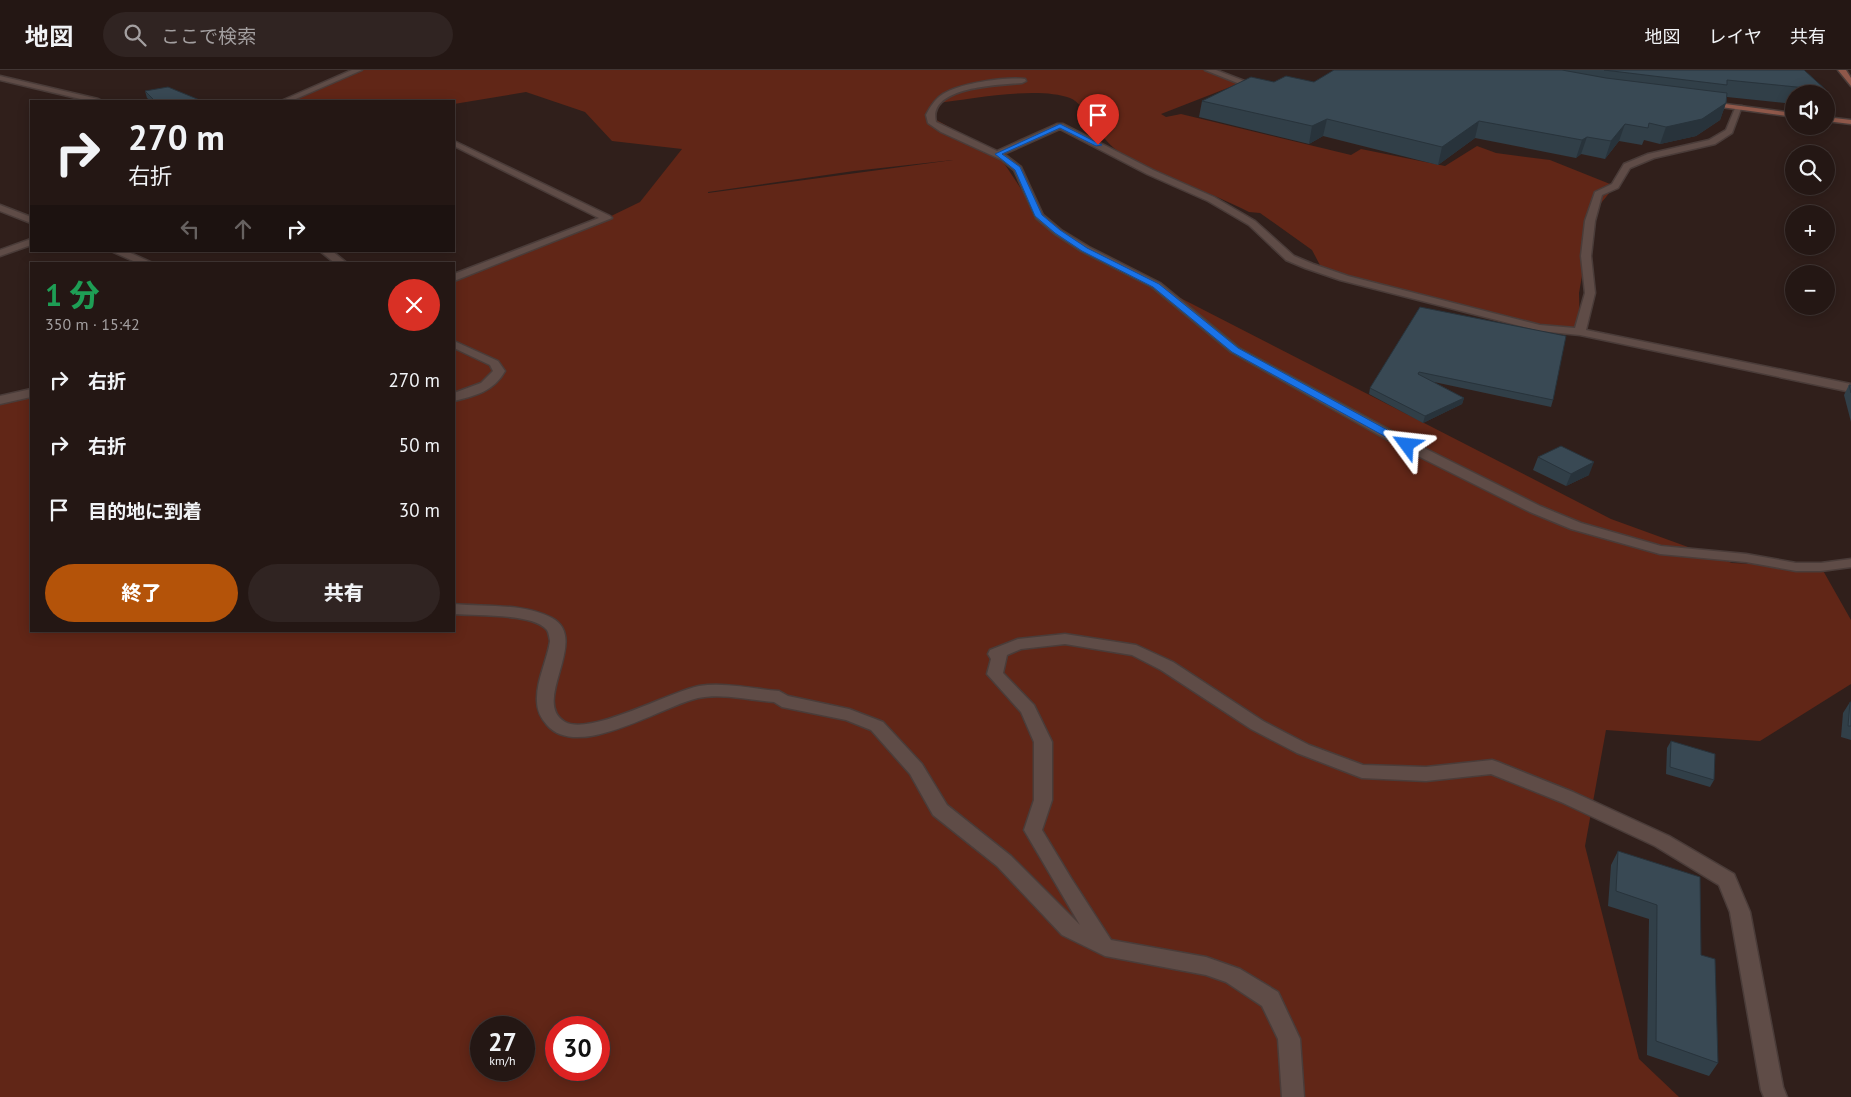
<!DOCTYPE html>
<html lang="ja">
<meta charset="utf-8">
<style>
body{margin:0;font-family:"PT Sans","Noto Sans JP",sans-serif;background:#302422;color:#f1f3f6;height:100vh;display:flex;flex-direction:column;font-size:19px;white-space:nowrap}
*{box-sizing:border-box;margin:0}
p{font-size:16px;color:#a39fa0}
.icon{flex:none;width:28px;height:28px;fill:none;stroke:currentColor;stroke-width:2;stroke-linecap:round;stroke-linejoin:round}
.map{position:relative;flex:1;overflow:hidden}
.panel{position:absolute;left:30px;top:192px;width:425px;height:370px;display:flex;flex-direction:column;background:#241714;border-radius:0px;box-shadow:0 2px 12px #0003,0 0 0 1px #413634}
.panel>*{flex:none}
.top-card{position:absolute;left:30px;top:30px;width:425px;height:152px;border-radius:0px;box-shadow:0 2px 12px #0003,0 0 0 1px #413634;background:#241714;color:#f1f3f6;overflow:hidden}
.tools{position:absolute;left:1785px;top:15px;display:grid;gap:10px}
.tools a{display:grid;place-items:center;width:50px;height:50px;border-radius:50%;background:#241714;box-shadow:0 2px 12px #0003,0 0 0 1px #413634;font-size:25px}
.speed{position:absolute;left:470px;top:946px;display:flex;gap:10px;font-size:25px;font-weight:700;text-align:center}
.speed>*{display:grid;place-content:center;width:65px;height:65px;border-radius:50%;background:#241714;box-shadow:0 2px 12px #0003,0 0 0 1px #413634;line-height:1}
.speed small{font-size:12px;font-weight:400}
.speed .limit{border:8px solid #d22;background:#fff;color:#111}
.pin{position:absolute;display:grid;place-items:center;width:42px;height:42px;color:#fff;margin:-51px -21px;border-radius:50% 50% 50% 0;rotate:-45deg;box-shadow:0 0 5px #0007}
.pin .icon{rotate:45deg}
.me{position:absolute;width:55px;margin:-28px;rotate:300deg;stroke-linejoin:round;filter:drop-shadow(0 0 4px #0008)}
.turn{display:flex;align-items:center;gap:18px;height:105px;padding:0 15px;font-size:22px}
.turn .icon{width:65px;height:65px;stroke-width:2.5}
.turn b{display:block;font-size:35px;line-height:42px}
.lanes{display:flex;align-items:center;height:48px;padding:0 15px;background:#0003;justify-content:center;gap:25px;direction:ltr}
.lanes .off{opacity:.35}
.round{display:grid;place-items:center;flex:none;width:52px;height:52px;border-radius:26px;background:#302422}
.summary{display:flex;align-items:center;justify-content:space-between;height:85px;padding:0 15px}
h1{font-size:30px;font-weight:800;line-height:38px;color:#1e9e55}
.cta{display:flex;gap:10px;margin-top:auto;padding:10px 15px}
.cta a{flex:1;height:58px;border-radius:30px;background:#b45309;color:#fff;font-size:20px;font-weight:800;line-height:58px;text-align:center}
.cta a+a{background:#302422;color:#f1f3f6}
ul{padding:0;list-style:none}
li{display:flex;align-items:center;gap:15px;height:65px;padding:0 15px}
li div{flex:1}
li b{display:block;font-size:19px}
li em{font-style:normal}
header{display:flex;align-items:center;gap:30px;box-sizing:border-box;height:70px;padding:0 25px;background:#241714;border-bottom:1px solid #413634}
header strong{font-size:24px}
nav{display:flex;gap:28px;margin-inline-start:auto;font-size:18px}
.search{width:350px;height:45px;background:#302422;display:flex;align-items:center;gap:12px;box-sizing:border-box;padding:0 18px;border-radius:28px;color:#a39fa0;font-size:19px}
.map>svg:first-child{display:block}
</style>
<header>
<strong>地図</strong>
<div class="search"><svg class="icon" aria-label="search" viewBox="0 0 24 24"><circle cx="10" cy="10" r="6"/><path d="M15 15l6 6"/></svg>ここで検索</div>
<nav><a>地図</a><a>レイヤ</a><a>共有</a></nav>
</header>
<div class="map">
<svg width="1851" height="1027" viewBox="0 0 1851 1027">
<rect width="100%" height="100%" fill="#301f1b"/>
<path fill="#612617" fill-rule="evenodd" d="M 358,0 L 1211,0 L 1243,12 L 1161,44 L 1166,47 L 1181,44 L 1351,85 L 1361,79 L 1445,96 L 1477,76 L 1496,83 L 1550,90 L 1615,116 L 1593,143 L 1579,223 L 1580,262 L 1523,254 L 1323,201 L 1312,180 L 1260,143 L 1249,142 C 1207,120 1158,107 1118,81 C 1099,69 1087,35 1070,28 C 1037,16 972,29 937,33 L 931,47 L 998,84 L 1039,146 L 1120,197 L 1611,449 L 1732,493 L 1821,497 L 1851,550 L 1851,614 L 1760,671 L 1606,660 L 1585,776 L 1639,989 L 1679,1027 L 0,1027 L 0,330 L 31,323 L 31,561 L 454,561 L 454,208 L 607,148 L 640,132 L 682,79 L 612,71 L 585,42 L 526,22 L 454,34 L 454,31 L 285,31 ZM 953,90 L 708,123 L 708,122 L 854,101 ZM 481,958 L 524,958 L 524,1000 L 481,1000 ZM 556,958 L 599,958 L 599,1000 L 556,1000 Z"/>
<g fill="none" stroke-linecap="round" stroke-linejoin="round">
<defs>
<g id="street">
<path d="M 352,0 L 362,0 L 291,31 L 281,31 Z"/>
<path d="M 1205,0 L 1216,0 L 1247,12 L 1240,14 Z"/>
<path d="M 0,6 L 98,29 L 102,31 L 89,31 L 0,10 Z"/>
<path d="M 1025,9 L 1026,11 L 1022,13 C 1001,15 927,16 936,52 L 997,81 L 1057,54 L 1063,54 L 1153,100 L 1214,127 L 1255,151 L 1294,186 L 1313,194 L 1348,206 L 1540,255 L 1575,258 L 1585,223 L 1581,186 L 1585,151 L 1595,122 L 1612,114 L 1624,94 L 1648,84 L 1709,70 L 1726,60 L 1736,36 L 1742,36 L 1732,63 L 1715,74 L 1654,88 L 1630,98 L 1618,118 L 1602,125 L 1595,151 L 1591,186 L 1595,223 L 1586,260 L 1851,314 L 1851,322 L 1580,265 L 1540,261 L 1340,210 L 1305,198 L 1286,190 L 1249,155 L 1208,131 L 1147,104 L 1060,59 L 1004,84 L 1021,97 L 1043,145 L 1061,160 L 1089,177 L 1160,213 L 1239,278 L 1412,372 L 1540,436 L 1581,453 L 1661,476 L 1746,484 L 1796,493 L 1821,493 L 1851,489 L 1851,497 L 1821,501 L 1796,501 L 1746,492 L 1660,484 L 1571,459 L 1530,442 L 1402,378 L 1231,282 L 1152,217 L 1081,181 L 1055,164 L 1036,148 L 1014,100 L 1002,90 L 941,62 L 928,53 L 926,45 C 930,37 935,29 943,24 C 961,13 1004,7 1025,9 Z"/>
<path d="M 454,71 L 610,146 L 612,148 L 454,211 L 454,204 L 599,148 L 454,76 Z"/>
<path d="M 0,135 L 31,147 L 31,153 L 0,141 Z"/>
<path d="M 31,169 L 31,175 L 0,186 L 0,180 Z"/>
<path d="M 111,181 L 126,181 L 155,194 L 140,194 Z"/>
<path d="M 320,181 L 332,181 L 348,194 L 336,194 Z"/>
<path d="M 454,271 L 498,291 L 505,301 C 494,321 475,326 454,331 L 454,323 L 481,313 L 493,301 L 490,295 L 454,278 Z"/>
<path d="M 31,319 L 31,327 L 0,334 L 0,326 Z"/>
<path d="M 454,534 C 485,537 524,533 552,548 C 591,569 530,632 565,652 C 590,666 669,622 699,616 C 725,612 753,619 779,621 L 788,626 L 849,639 L 883,652 L 922,694 L 947,735 L 1011,786 L 1080,855 L 1024,760 L 1034,730 L 1034,672 L 1021,642 L 987,604 L 991,589 L 988,584 L 990,580 L 1018,569 L 1065,564 L 1136,575 L 1173,592 L 1263,651 L 1309,675 L 1363,695 L 1426,697 L 1492,690 L 1498,692 L 1573,722 L 1669,766 L 1734,804 L 1750,842 L 1783,1017 L 1787,1027 L 1764,1027 L 1761,1020 L 1730,842 L 1719,815 L 1655,776 L 1561,732 L 1491,704 L 1426,711 L 1362,708 L 1297,683 L 1251,659 L 1161,600 L 1132,585 L 1065,574 L 1021,579 L 1007,585 L 1003,603 L 1034,635 L 1052,672 L 1052,730 L 1042,760 L 1071,808 L 1111,870 L 1206,887 L 1240,899 L 1278,922 L 1300,969 L 1304,1027 L 1282,1027 L 1278,969 L 1262,936 L 1226,912 L 1206,905 L 1105,886 L 1062,865 L 997,796 L 933,745 L 910,704 L 871,660 L 846,650 L 782,637 L 774,632 C 749,630 722,623 698,628 C 662,636 578,691 547,655 C 541,648 537,641 537,631 C 536,611 547,591 550,571 C 549,567 549,563 547,560 C 533,543 475,546 454,544 Z"/>
</g>
<g id="secondary">
<path d="M 1838,0 L 1846,0 L 1851,8 L 1851,16 Z"/>
<path d="M 1703,31 L 1794,43 L 1794,47 L 1706,35 L 1703,35 Z"/>
<path d="M 1826,47 L 1851,50 L 1851,54 L 1826,51 Z"/>
</g>
</defs>
<use href="#street" stroke="#4a3c39" stroke-width="3"/>
<use href="#secondary" stroke="#4a3c39" stroke-width="3"/>
<use href="#street" fill="#5f4c47" fill-rule="evenodd"/>
<use href="#secondary" fill="#8f584a" fill-rule="evenodd"/>
</g>
<g fill="#313f48">
<path d="M 1334,0 L 1804,0 L 1826,20 L 1824,24 L 1794,24 L 1794,34 L 1727,27 L 1726,33 L 1720,50 L 1696,66 L 1660,74 L 1644,70 L 1642,75 L 1619,71 L 1605,89 L 1581,84 L 1576,88 L 1475,68 L 1438,95 L 1323,66 L 1309,74 L 1199,47 L 1202,31 L 1274,12 L 1314,12 Z"/>
<path d="M 145,21 L 202,31 L 151,31 L 147,28 Z"/>
<path d="M 1420,237 L 1553,330 L 1551,337 L 1434,312 L 1464,328 L 1462,334 L 1423,353 L 1369,324 L 1370,318 Z"/>
<path d="M 1849,315 L 1851,315 L 1851,352 L 1844,325 Z"/>
<path d="M 1538,387 L 1589,405 L 1566,416 L 1533,400 Z"/>
<path d="M 1850,632 L 1851,632 L 1851,670 L 1841,667 L 1843,643 Z"/>
<path d="M 1671,671 L 1714,710 L 1710,717 L 1666,704 L 1667,678 Z"/>
<path d="M 1618,781 L 1701,885 L 1718,993 L 1709,1006 L 1647,985 L 1649,849 L 1608,836 L 1611,795 Z"/>
</g>
<g fill="#28333b">
<path d="M 1726,33 L 1720,50 L 1696,66 L 1660,74 L 1666,57 Z"/>
<path d="M 1327,49 L 1323,66 L 1309,74 L 1312,56 Z"/>
<path d="M 1479,51 L 1475,68 L 1438,95 L 1442,77 Z"/>
<path d="M 1625,54 L 1619,71 L 1605,89 L 1611,71 Z"/>
<path d="M 1587,67 L 1581,84 L 1576,88 L 1582,70 Z"/>
<path d="M 1464,328 L 1462,334 L 1423,353 L 1425,346 Z"/>
<path d="M 1594,392 L 1589,405 L 1566,416 L 1571,404 Z"/>
</g>
<g fill="#394954" stroke="#28333b">
<path d="M 1334,0 L 1562,0 L 1606,8 L 1727,23 L 1726,33 L 1702,49 L 1666,57 L 1649,53 L 1648,58 L 1625,54 L 1611,71 L 1587,67 L 1582,70 L 1479,51 L 1442,77 L 1327,49 L 1312,56 L 1202,31 L 1251,7 L 1274,12 L 1286,6 L 1314,12 Z"/>
<path d="M 1604,0 L 1804,0 L 1826,20 L 1727,10 L 1727,15 Z"/>
<path d="M 168,17 L 202,31 L 155,31 L 145,21 Z"/>
<path d="M 1420,237 L 1566,266 L 1553,330 L 1419,302 L 1418,304 L 1464,328 L 1425,346 L 1370,318 Z"/>
<path d="M 1849,315 L 1851,315 L 1851,323 Z"/>
<path d="M 1561,376 L 1594,392 L 1571,404 L 1538,387 Z"/>
<path d="M 1850,632 L 1851,632 L 1851,656 L 1848,656 Z"/>
<path d="M 1671,671 L 1715,684 L 1714,710 L 1670,697 Z"/>
<path d="M 1618,781 L 1700,807 L 1701,885 L 1715,889 L 1718,993 L 1656,971 L 1657,835 L 1616,821 Z"/>
</g>
<path fill="#1a73e8" stroke="#114b97" d="M 1060,54 L 1102,75 L 1096,76 L 1060,58 L 1002,84 L 1020,97 L 1042,145 L 1060,160 L 1087,178 L 1159,214 L 1238,278 L 1411,373 L 1411,377 L 1404,377 L 1232,282 L 1153,217 L 1082,181 L 1055,163 L 1035,146 L 1015,100 L 995,84 Z"/>
</svg>
<div class="tools">
<a><svg class="icon" aria-label="sound" viewBox="0 0 24 24"><path d="M4 9h4l5-4v14l-5-4H4zM17 9q2 3 0 6"/></svg></a>
<a><svg class="icon" aria-label="search" viewBox="0 0 24 24"><circle cx="10" cy="10" r="6"/><path d="M15 15l6 6"/></svg></a>
<a>+</a>
<a>−</a>
</div>
<div class="speed"><div>27<small>km/h</small></div><div class="limit">30</div></div>
<div class="pin" style="left:1098px;top:75px;background:#d93025"><svg class="icon" aria-label="arrive" viewBox="0 0 24 24"><path d="M6 21V4h12l-3 4 3 4H6"/></svg></div>
<svg class="me" style="left:1407px;top:375px" viewBox="-20 -20 40 40"><path d="M0-17L14 15 0 8-14 15z" fill="#1a73e8" stroke="#fff" stroke-width="4"/></svg>
<div class="top-card">
<div class="turn"><svg class="icon" aria-label="right" viewBox="0 0 24 24"><path d="M7 20v-9h11M14 6l5 5-5 5"/></svg><div><b>270 m</b>右折</div></div>
<div class="lanes"><svg class="icon off" aria-label="left" viewBox="0 0 24 24"><path d="M17 20v-9H6M10 6l-5 5 5 5"/></svg><svg class="icon off" aria-label="ahead" viewBox="0 0 24 24"><path d="M12 20V5M6 11l6-6 6 6"/></svg><svg class="icon" aria-label="right" viewBox="0 0 24 24"><path d="M7 20v-9h11M14 6l5 5-5 5"/></svg></div>
</div>
<section class="panel">
<div class="summary"><div><h1>1 分</h1><p>350 m · 15:42</p></div><a class="round" style="background:#d93025;color:#fff"><svg class="icon" aria-label="close" viewBox="0 0 24 24"><path d="M6 6l12 12M18 6L6 18"/></svg></a></div>
<ul>
<li><svg class="icon" aria-label="right" viewBox="0 0 24 24"><path d="M7 20v-9h11M14 6l5 5-5 5"/></svg><div><b>右折</b></div><em>270 m</em></li>
<li><svg class="icon" aria-label="right" viewBox="0 0 24 24"><path d="M7 20v-9h11M14 6l5 5-5 5"/></svg><div><b>右折</b></div><em>50 m</em></li>
<li><svg class="icon" aria-label="arrive" viewBox="0 0 24 24"><path d="M6 21V4h12l-3 4 3 4H6"/></svg><div><b>目的地に到着</b></div><em>30 m</em></li>
</ul>
<div class="cta"><a>終了</a><a>共有</a></div>
</section>
</div>
